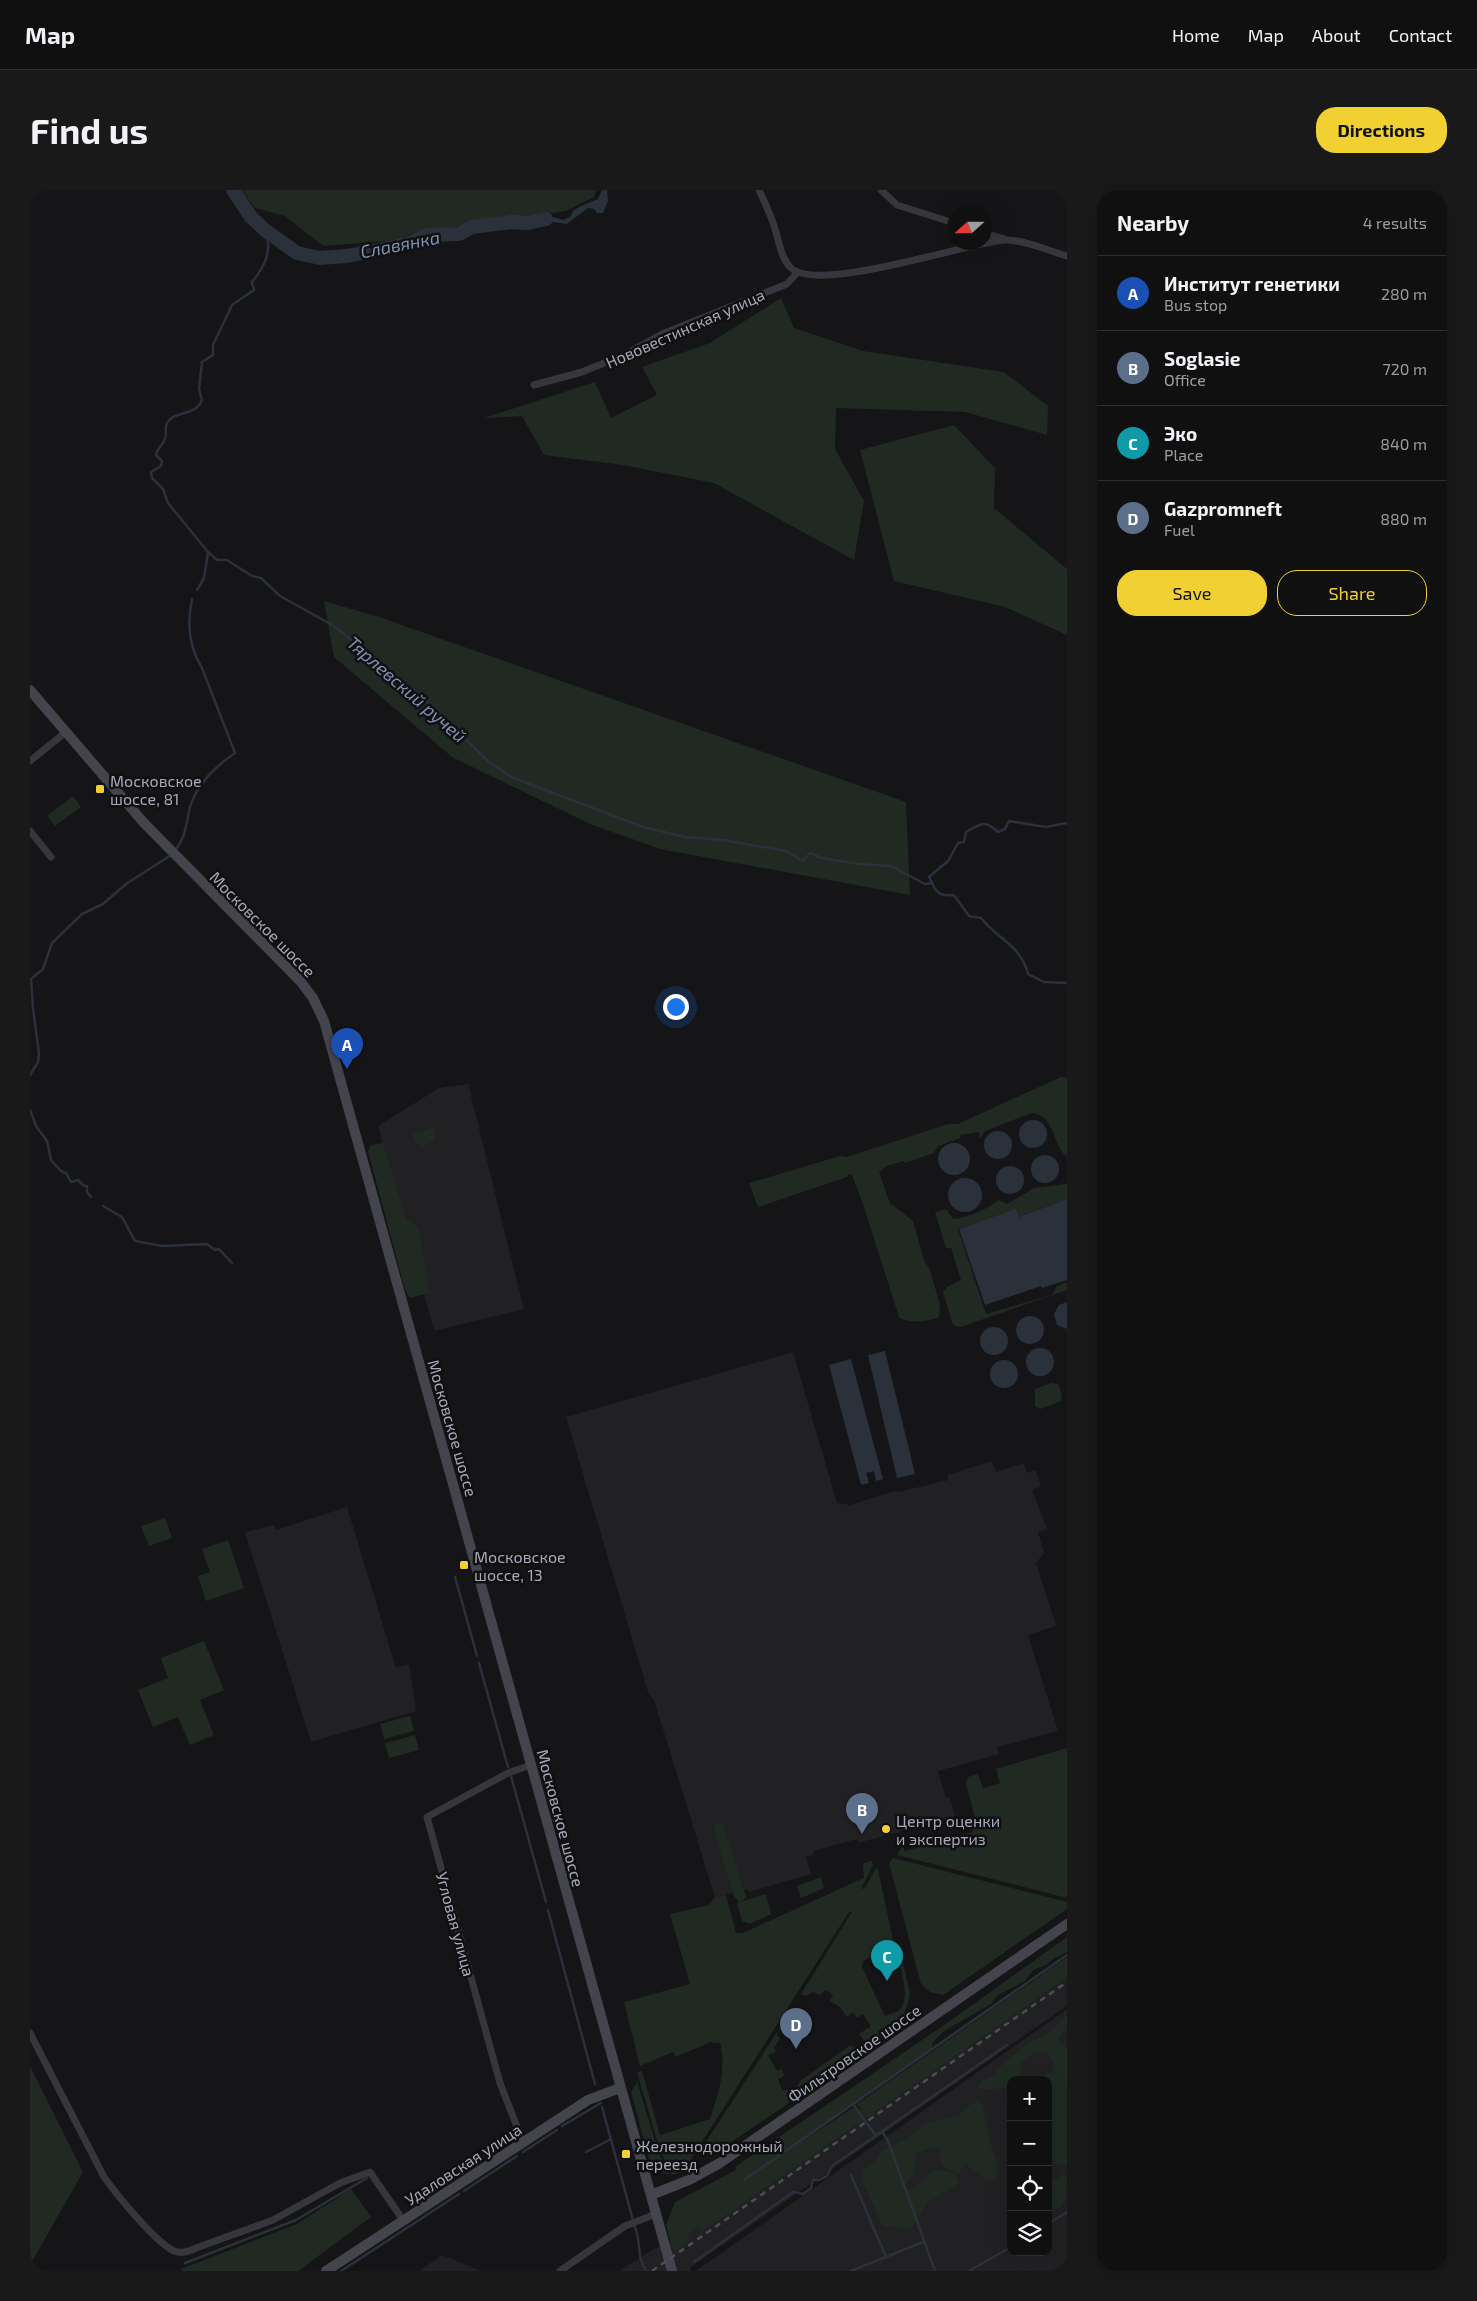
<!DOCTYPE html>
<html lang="en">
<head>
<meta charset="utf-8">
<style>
	:root { --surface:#101011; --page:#19191a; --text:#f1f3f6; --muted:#9c9d9f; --line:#303031; --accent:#f1d032 }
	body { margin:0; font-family:"Exo 2",sans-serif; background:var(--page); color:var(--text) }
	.controls { position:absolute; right:15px; bottom:15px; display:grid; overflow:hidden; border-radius:10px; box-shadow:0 5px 20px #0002 }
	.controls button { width:45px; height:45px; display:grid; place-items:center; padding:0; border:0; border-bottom:1px solid var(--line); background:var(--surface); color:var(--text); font:25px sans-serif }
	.compass { position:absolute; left:917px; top:15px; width:45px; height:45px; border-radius:50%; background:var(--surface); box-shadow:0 5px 20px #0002; rotate:249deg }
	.you { position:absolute; left:645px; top:816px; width:18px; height:18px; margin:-12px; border:4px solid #fff; border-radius:50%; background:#1a73e8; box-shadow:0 0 0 8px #1a73e833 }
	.badge { display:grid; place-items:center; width:32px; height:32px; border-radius:50%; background:var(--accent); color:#fff; font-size:16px; font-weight:700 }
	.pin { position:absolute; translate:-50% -41px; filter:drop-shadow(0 1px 2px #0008) }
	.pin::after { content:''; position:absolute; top:26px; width:18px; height:15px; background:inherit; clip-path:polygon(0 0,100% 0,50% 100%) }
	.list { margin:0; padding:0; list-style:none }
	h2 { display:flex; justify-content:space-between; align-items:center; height:65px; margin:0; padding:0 20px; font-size:21px }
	h2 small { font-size:16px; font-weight:400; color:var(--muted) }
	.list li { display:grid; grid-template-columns:32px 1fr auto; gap:15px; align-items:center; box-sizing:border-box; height:75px; padding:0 20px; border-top:1px solid var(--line) }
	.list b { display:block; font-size:19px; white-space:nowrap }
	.list p { margin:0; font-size:16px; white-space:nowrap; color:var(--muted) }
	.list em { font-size:16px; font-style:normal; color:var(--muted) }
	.actions { display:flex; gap:10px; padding:15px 20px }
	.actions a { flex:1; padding:11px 0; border:1px solid var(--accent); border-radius:20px; text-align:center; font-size:18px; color:var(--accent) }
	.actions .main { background:var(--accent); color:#111 }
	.icon { flex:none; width:28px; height:28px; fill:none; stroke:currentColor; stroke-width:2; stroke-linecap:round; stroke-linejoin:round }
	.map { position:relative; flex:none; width:1037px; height:2081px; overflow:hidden; border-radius:20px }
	header { display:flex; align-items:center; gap:30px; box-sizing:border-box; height:70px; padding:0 25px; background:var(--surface); border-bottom:1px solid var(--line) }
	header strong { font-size:24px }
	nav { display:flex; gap:28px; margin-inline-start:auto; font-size:18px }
	.intro { display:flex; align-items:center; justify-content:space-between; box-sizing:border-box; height:120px; padding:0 30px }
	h1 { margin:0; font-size:35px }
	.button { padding:12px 22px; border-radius:20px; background:var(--accent); color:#111; font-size:18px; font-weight:700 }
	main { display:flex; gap:30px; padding:0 30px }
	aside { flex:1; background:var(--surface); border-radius:20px; box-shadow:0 5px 20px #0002 }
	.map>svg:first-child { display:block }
</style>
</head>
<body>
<header>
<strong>Map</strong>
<nav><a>Home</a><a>Map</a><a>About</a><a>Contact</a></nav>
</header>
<div class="intro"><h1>Find us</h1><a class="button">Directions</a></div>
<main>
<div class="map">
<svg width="1037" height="2081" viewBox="0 0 1037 2081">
	<rect width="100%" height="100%" fill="#151517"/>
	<!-- built -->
	<path fill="#212124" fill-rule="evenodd" d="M 438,894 L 494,1119 L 404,1141 L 348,936 L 409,898 Z
		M 763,1162 L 807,1313 L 820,1315 L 864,1301 L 869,1302 L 918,1290 L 917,1285 L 962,1271 L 966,1282 L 994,1273 L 997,1283 L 1006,1280 L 1011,1296 L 1002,1300 L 1017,1339 L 1008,1342 L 1014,1363 L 1006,1373 L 1026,1436 L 998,1445 L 1028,1541 L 967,1557 L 969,1564 L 908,1581 L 916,1608 L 920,1607 L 925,1626 L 828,1653 L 827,1649 L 783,1661 L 784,1665 L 776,1667 L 781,1684 L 719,1702 L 718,1699 L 685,1707 L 624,1510 L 618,1502 L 536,1227 Z
		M 317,1317 L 366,1478 L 379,1474 L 386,1521 L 281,1552 L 215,1342 L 244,1335 L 246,1340 Z
		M 1037,1773 L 1037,1816 L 661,2077 L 661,2081 L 589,2081 L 622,2060 L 649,2048 L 680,2024 Z
		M 1037,1819 L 1037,2081 L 666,2081 ZM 981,1890 L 1018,1890 L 1018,2062 L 981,2062 Z
		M 412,2065 L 451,2081 L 389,2081 Z"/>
	<!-- green -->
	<path fill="#212923" d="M 212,0 L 566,0 L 564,7 L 536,21 L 395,41 L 357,51 L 293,56 L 255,26 L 225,18 Z
		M 751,108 L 764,138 L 833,161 L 974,182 L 1018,216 L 1017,245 L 935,222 L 806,218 L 805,259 L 834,311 L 824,370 L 684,293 L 593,275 L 514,265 L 492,226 L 454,228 L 565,192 L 581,228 L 627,205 L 612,177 L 680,153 Z
		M 924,235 L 965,278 L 964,318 L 1037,379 L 1037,445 L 975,417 L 864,391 L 830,260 Z
		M 294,411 L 349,427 L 876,612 L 880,705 L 630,659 L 560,634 L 422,567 L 304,467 Z
		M 43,606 L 51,617 L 25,636 L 17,626 Z
		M 1031,887 L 1037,888 L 1037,967 C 1022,955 1025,925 1002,923 L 960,939 L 954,942 L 950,949 L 949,942 L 930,945 L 930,948 L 908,956 L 904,963 L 875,973 L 873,971 L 857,976 L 849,982 L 860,1013 L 883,1031 L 894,1070 L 900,1080 L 910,1115 L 909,1127 C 898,1132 879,1134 869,1127 L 832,1011 L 822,985 L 819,984 L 817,987 L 728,1017 L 719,993 L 810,966 L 817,967 L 918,934 L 928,934 Z
		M 404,937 L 405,950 L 392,957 L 386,953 L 383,944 Z
		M 353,953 L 376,1029 L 385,1034 L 389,1040 L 399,1103 L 381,1108 L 378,1106 L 374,1096 L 338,961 L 341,955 Z
		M 1037,994 L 1037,1009 L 989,1027 L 986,1020 L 928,1039 L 956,1124 L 1022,1105 L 1027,1096 L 1037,1092 L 1037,1100 L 931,1137 L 923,1135 L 913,1102 L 917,1097 L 931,1090 L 921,1058 L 916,1058 L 905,1022 L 916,1019 L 923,1029 C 940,1027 955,1020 969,1010 L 977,1014 L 1004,998 Z
		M 1021,1193 L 1028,1194 L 1032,1205 L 1031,1211 L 1010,1219 L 1005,1216 L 1005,1199 Z
		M 135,1328 L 142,1348 L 119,1356 L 111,1336 Z
		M 198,1350 L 214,1398 L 176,1411 L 168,1386 L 180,1382 L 172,1359 Z
		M 174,1451 L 194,1500 L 170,1510 L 184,1545 L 160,1555 L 148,1527 L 123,1537 L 108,1500 L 138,1488 L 131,1468 Z
		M 380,1526 L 384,1541 L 354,1549 L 350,1534 Z
		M 385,1545 L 389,1560 L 359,1568 L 355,1553 Z
		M 1037,1558 L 1037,1708 L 867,1665 L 873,1656 L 875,1661 L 943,1642 L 942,1637 L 946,1632 L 936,1593 L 938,1587 L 948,1584 L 953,1598 L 970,1593 L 966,1579 Z
		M 690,1632 L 693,1634 L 716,1707 L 713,1711 L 736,1704 L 741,1724 L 720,1734 L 712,1731 L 707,1713 L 709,1712 L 704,1706 L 684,1640 L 686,1633 Z
		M 863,1668 L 1037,1712 L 1037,1719 L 913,1805 L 900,1802 L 891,1794 L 859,1673 Z
		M 842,1671 L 843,1675 L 831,1699 L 835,1698 L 846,1678 L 848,1679 L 864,1755 L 833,1771 L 832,1777 L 855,1826 C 859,1824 866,1823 869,1820 C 881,1810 871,1781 869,1769 L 872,1768 L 880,1804 L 877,1816 L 870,1835 L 841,1856 L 837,1854 L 829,1844 L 841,1836 L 833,1824 L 827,1828 L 823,1822 L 817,1827 L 810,1817 L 800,1811 L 803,1805 L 796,1800 L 790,1805 L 783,1802 L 776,1806 L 771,1804 L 822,1722 L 819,1722 L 668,1958 L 628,1954 L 607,1882 L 612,1881 L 630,1945 L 680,1929 C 688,1904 697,1880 690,1853 L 681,1852 L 645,1867 L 643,1862 L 610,1876 L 594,1812 L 660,1794 L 640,1724 L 679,1715 L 685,1707 L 696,1705 L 706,1743 L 713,1743 L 834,1688 L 833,1673 Z
		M 791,1687 L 794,1698 L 771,1708 L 767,1696 Z
		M 1037,1747 L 1037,1762 L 1023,1769 L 1016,1775 L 1003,1780 L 995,1791 L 968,1805 L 961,1814 L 914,1841 L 903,1852 L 902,1858 L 713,1990 L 824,1917 L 833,1930 L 671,2042 L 668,2038 L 657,2045 L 660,2050 L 647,2060 L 642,2059 L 636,2035 L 645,2012 L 706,1980 L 705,1977 L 920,1831 Z
		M 1037,1767 L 1037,1787 L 837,1928 L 827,1914 Z
		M 1037,1825 L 1037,1839 L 1028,1847 L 1030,1854 L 1037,1857 L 1037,1974 L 1018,1975 L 1018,1890 L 1000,1890 L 1002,1887 L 1020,1883 L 1025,1878 L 1019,1864 C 1010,1859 994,1865 991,1876 C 990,1880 991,1886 991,1890 L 981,1890 L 981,1898 C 970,1898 960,1900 950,1899 L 948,1896 L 953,1890 L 963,1886 L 973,1874 L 996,1854 L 1018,1844 Z
		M 751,1836 L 747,1845 L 750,1848 L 744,1857 L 746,1862 L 738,1865 L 747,1881 L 752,1879 L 754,1886 L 748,1889 L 752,1900 L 757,1900 L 759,1913 L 690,1960 L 672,1958 Z
		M 819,1856 L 827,1857 L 832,1862 L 768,1907 L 766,1899 L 770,1891 Z
		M 0,1876 L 53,1982 L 0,2075 Z
		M 607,1892 L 629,1963 L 640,1985 L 626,1980 L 619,1969 L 601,1902 Z
		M 949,1911 L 952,1914 L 963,1962 L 968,1972 L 967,1988 L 960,1991 L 935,1975 L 928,1983 L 915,1978 L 909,1969 L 911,1957 L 897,1959 L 886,1964 L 884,1984 L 872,1998 L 878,2001 C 902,1992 889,1974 924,1983 L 929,1993 L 897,2013 L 881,2039 L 853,2036 L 832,1991 L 833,1980 L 843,1974 L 851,1961 L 878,1948 L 893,1935 L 908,1930 L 927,1927 L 941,1914 Z
		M 628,1957 L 629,1956 L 667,1960 L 653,1982 L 642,1985 Z
		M 1033,1985 L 1037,1985 C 1037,2004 1037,2017 1018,2025 L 1018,1992 Z
		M 321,1999 L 341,2027 L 268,2081 L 153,2081 L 151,2079 L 267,2034 Z"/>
	<!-- water -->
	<path fill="#2b313a" d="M 572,0 L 577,0 L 578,11 L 573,23 L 567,23 L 564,19 L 558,18 L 537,34 L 516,31 L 499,35 L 495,29 L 519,26 L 533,30 L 540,27 L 543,21 L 551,16 L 568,9 Z
		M989 944a14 14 0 1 1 28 0a14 14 0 1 1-28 0Z
		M954 955a14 14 0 1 1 28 0a14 14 0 1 1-28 0Z
		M908 969a16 16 0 1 1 32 0a16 16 0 1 1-32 0Z
		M1001 979a14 14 0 1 1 28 0a14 14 0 1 1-28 0Z
		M966 990a14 14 0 1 1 28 0a14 14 0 1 1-28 0Z
		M918 1005a17 17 0 1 1 34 0a17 17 0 1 1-34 0Z
		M 1037,1009 L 1037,1090 L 1012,1098 L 1011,1096 L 955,1115 L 929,1039 L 986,1019 L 989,1027 Z
		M 1037,1112 L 1037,1139 L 1027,1135 L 1024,1124 L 1029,1115 Z
		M986 1140a14 14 0 1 1 28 0a14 14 0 1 1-28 0Z
		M950 1151a14 14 0 1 1 28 0a14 14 0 1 1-28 0Z
		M996 1172a14 14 0 1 1 28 0a14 14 0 1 1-28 0Z
		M 855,1161 L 885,1284 L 867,1288 L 838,1165 Z
		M 821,1169 L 853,1289 L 846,1291 L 844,1281 L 836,1283 L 839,1293 L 831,1295 L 799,1175 Z
		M960 1184a14 14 0 1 1 28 0a14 14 0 1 1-28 0Z"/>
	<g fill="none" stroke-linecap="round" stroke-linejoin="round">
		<!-- stream -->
		<path stroke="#2b313a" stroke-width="2.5" d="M 236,41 C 242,62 235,76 222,92 L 224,100 L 202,115 L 183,155 L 183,165 L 172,172 L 169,199 L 172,210 C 165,227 144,220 137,233 C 134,238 138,245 134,251 C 132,256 127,259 126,265 L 132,271 L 131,276 L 121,282 L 122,288 L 133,299 L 138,313 L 178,362 L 187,370 L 197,370 L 222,386 L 231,388 L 250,406 L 304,436 L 332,458 L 354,481 L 388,503 L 459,572 L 481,587 L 613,637 L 655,647 L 693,650 L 756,661 L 773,671 L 780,663 L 791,668 L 829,674 L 861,676 L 895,694 L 902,693 C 907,705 912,706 924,705 L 939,726 L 951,728 C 967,749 991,755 998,784 L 1014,792 L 1037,793
			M 167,400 L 174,388 L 178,363
			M 144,661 C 156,649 156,633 160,617 C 167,594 186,576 205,563 L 172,478 C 159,457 157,432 162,409
			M 902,693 L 899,687 L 918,671 L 928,653 L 934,652 L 936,642 C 951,634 954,629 968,642 L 975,639 L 979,631 L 1016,637 L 1037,633
			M 0,885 L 8,872 L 9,863 L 3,819 L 1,789 L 13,779 L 22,753 L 52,724 L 73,714 L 96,694 L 141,665
			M 0,920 L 6,936 L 17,951 L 21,970 L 31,981 L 36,983 L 41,992 L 48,990 L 54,996 L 57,996 L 57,1002 L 61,1007
			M 73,1016 L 92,1027 L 105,1051 L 132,1056 L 177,1054 L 185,1060 L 189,1059 L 202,1073
			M 425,1387 L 447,1466
			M 449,1473 L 478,1577
			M 481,1586 L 516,1712
			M 518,1720 L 565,1894
			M 824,1915 L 846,1946
			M 572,1917 L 603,2030
			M 532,1936 L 571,1913
			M 852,1941 L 858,1951 L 905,2081
			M 493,1962 L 527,1940
			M 556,1962 L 581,1949
			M 821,1985 L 856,2067
			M 714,1990 L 1037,1765
			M 434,2001 L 487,1966
			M 1018,2034 L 1037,2022
			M 604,2035 C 612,2051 606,2067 616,2081
			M 664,2072 L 763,2002 L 773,2004 L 781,1998 L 783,1990 L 789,1990 L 797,1986 L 802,1976 L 977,1855
			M 155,2073 L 266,2030 L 337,1988
			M 311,2081 L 429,2004
			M 821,2081 L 893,2052
			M 939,2081 L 981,2057"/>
		<!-- river -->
		<path stroke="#2b313a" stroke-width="14" d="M 203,0 L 221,27 L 236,41 L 267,63 L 290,68 L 317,66 L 358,58 L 383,52 L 397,45 L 429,44 L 442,37 L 482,32 L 498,33 L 516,29"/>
		<!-- minor -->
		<path stroke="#36363c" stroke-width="7" d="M 729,0 C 735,13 741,25 745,39 C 749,51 751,68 760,77 C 785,105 936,53 974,50 C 992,49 1020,61 1037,66
			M 851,0 L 867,15 L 924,33
			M 954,43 L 975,49
			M 504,195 L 552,182 L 594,165 L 632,144 L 757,94 L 767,83
			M 0,571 L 36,542
			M 0,641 L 21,667
			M 0,1843 L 74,1987 C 87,2005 125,2052 144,2061 C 151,2064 160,2061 166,2058 L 243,2030 L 310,1993 L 340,1982 L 373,2030
			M 493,1952 L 470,1893 L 397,1627 L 478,1583 L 501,1575
			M 530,2081 L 595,2036 L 626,2024"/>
		<!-- secondary -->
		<path stroke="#44444c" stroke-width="10" d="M 0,500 L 114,633 L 271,792 L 283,808 L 294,831 L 642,2081
			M 621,2005 L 659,1990 L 690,1973 L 1037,1734
			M 296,2081 L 558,1910 L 590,1898"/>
		<!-- rail -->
		<path stroke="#4d4d55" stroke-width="2.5" stroke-dasharray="6 5" stroke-linecap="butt" d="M 622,2081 L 1037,1792"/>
	</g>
	<!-- markers -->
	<g fill="#f1d032" stroke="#101012" stroke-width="2">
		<rect x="65" y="594" width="10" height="10" rx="2.5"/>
		<rect x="429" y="1370" width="10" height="10" rx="2.5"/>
		<circle cx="856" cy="1639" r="5"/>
		<rect x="591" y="1959" width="10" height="10" rx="2.5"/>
	</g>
	<g text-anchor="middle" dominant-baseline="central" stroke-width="5" stroke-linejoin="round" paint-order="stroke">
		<!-- street labels -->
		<g font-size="16" fill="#a7a9b7" stroke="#101012">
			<text transform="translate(655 138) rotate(-24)">Нововестинская улица</text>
			<text transform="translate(233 734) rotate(45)">Московское шоссе</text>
			<text transform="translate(423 1238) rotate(74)">Московское шоссе</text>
			<text transform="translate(531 1628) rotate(75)">Московское шоссе</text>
			<text transform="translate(426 1734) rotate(75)">Угловая улица</text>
			<text transform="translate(824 1863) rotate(-35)">Фильтровское шоссе</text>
			<text transform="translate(433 1974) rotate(-33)">Удаловская улица</text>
		</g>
		<!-- poi labels -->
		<g font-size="16" fill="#a7a9b7" stroke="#101012" text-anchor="start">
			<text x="80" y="590">Московское<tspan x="80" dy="18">шоссе, 81</tspan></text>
			<text x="444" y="1366">Московское<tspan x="444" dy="18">шоссе, 13</tspan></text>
			<text x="866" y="1630">Центр оценки<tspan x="866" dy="18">и экспертиз</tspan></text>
			<text x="606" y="1955">Железнодорожный<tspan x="606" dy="18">переезд</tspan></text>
		</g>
		<!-- water labels -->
		<g font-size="18" font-style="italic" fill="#7d91b2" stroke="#101012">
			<text transform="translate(370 54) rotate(-11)">Славянка</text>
			<text transform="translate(377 499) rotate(41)">Тярлевский ручей</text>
		</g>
	</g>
</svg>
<div class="controls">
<button>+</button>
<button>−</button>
<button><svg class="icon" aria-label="locate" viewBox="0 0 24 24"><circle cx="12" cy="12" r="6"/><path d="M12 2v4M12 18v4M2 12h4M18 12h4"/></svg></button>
<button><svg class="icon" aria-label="layers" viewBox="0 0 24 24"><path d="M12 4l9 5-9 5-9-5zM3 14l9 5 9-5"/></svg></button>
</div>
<svg class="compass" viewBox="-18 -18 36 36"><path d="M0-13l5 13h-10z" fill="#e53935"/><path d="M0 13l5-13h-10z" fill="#9c9d9f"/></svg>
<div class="you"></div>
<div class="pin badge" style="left:317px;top:879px;background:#1a4fb4">A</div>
<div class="pin badge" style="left:832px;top:1644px;background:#5c6f8a">B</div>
<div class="pin badge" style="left:857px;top:1791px;background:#0f9aa8">C</div>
<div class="pin badge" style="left:766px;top:1859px;background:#5c6f8a">D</div>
</div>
<aside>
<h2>Nearby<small>4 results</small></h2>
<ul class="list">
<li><span class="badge" style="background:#1a4fb4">A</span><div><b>Институт генетики</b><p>Bus stop</p></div><em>280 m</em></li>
<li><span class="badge" style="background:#5c6f8a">B</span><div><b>Soglasie</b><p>Office</p></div><em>720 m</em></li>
<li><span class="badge" style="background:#0f9aa8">C</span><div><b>Эко</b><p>Place</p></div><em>840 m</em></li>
<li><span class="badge" style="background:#5c6f8a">D</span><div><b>Gazpromneft</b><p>Fuel</p></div><em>880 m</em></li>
</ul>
<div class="actions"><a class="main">Save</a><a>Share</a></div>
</aside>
</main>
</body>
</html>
